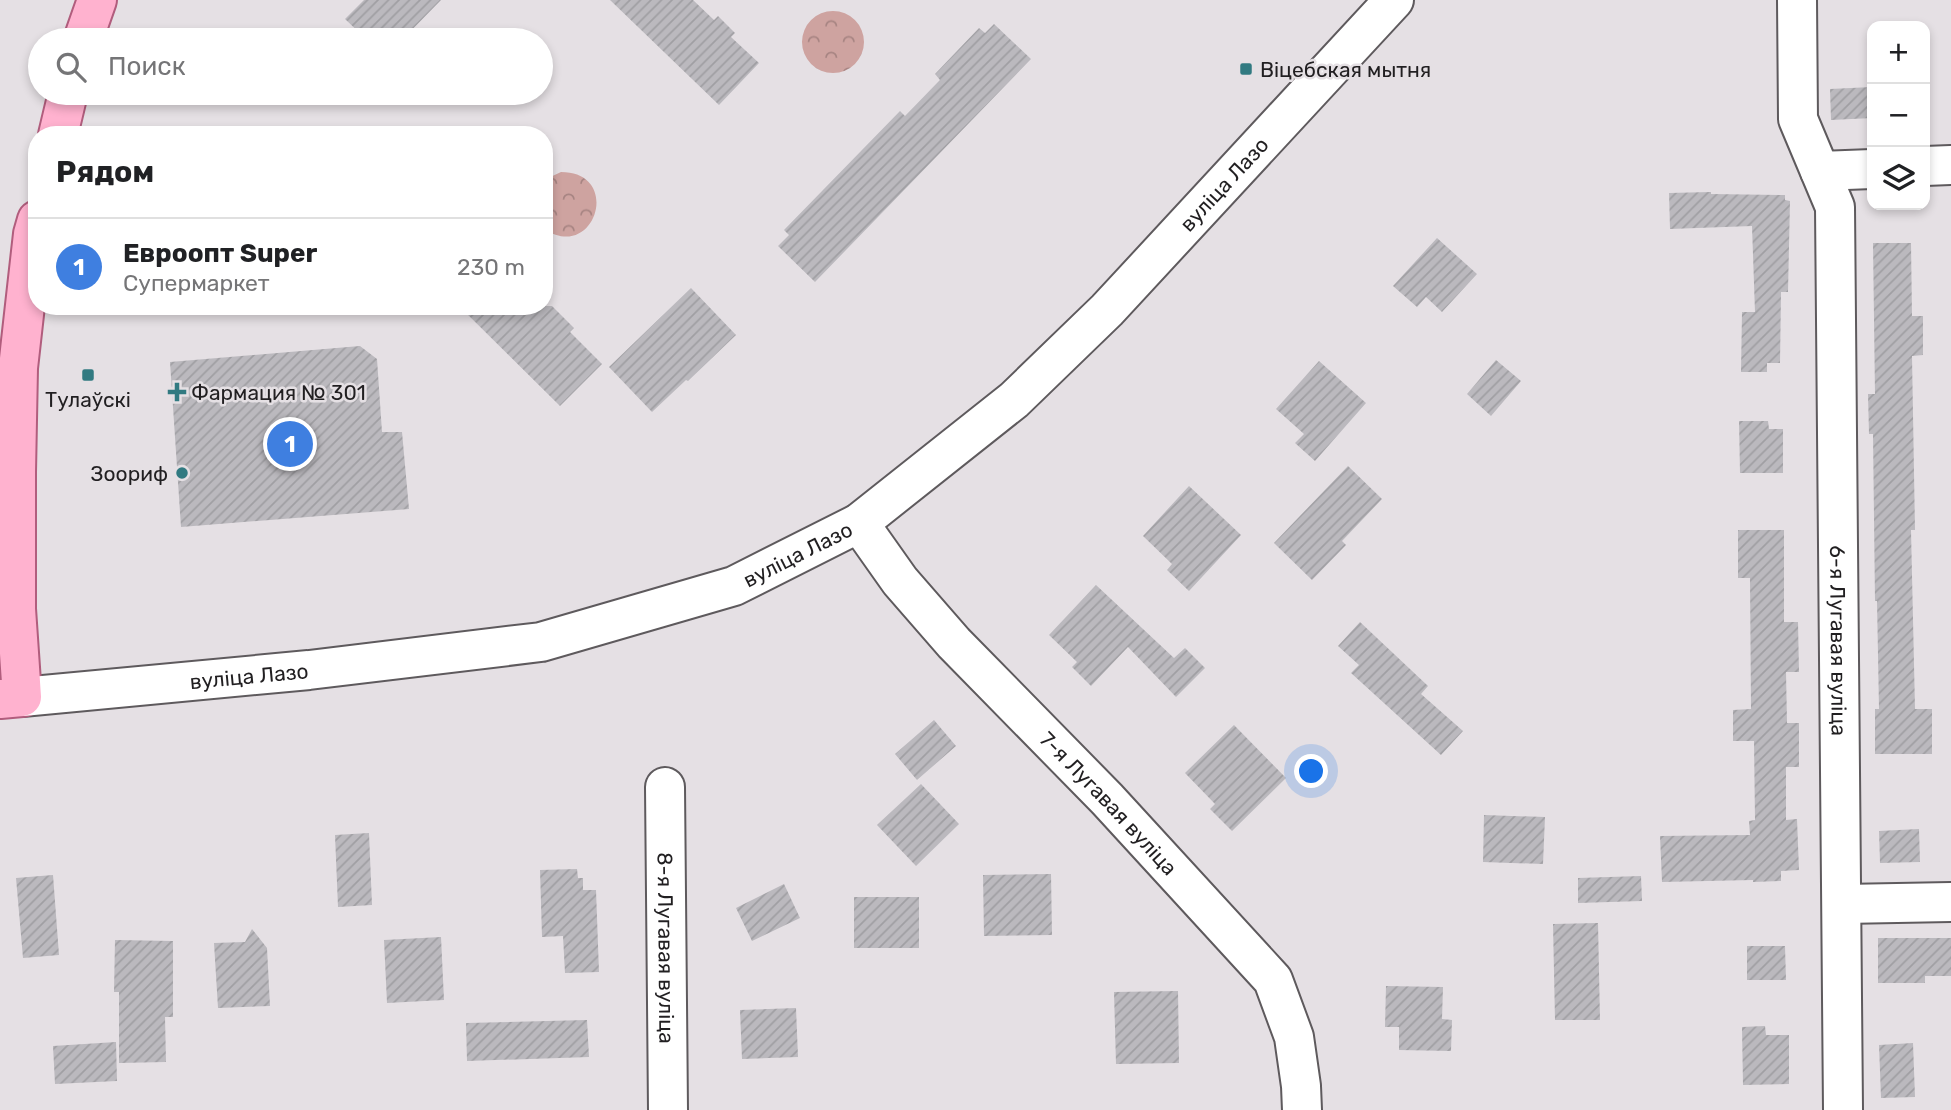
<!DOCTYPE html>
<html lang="ru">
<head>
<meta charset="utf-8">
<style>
	:root { --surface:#fff; --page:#f6f6f6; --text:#202124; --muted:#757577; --line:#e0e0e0; --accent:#0f766e }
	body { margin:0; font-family:Rubik,sans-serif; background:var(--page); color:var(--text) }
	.controls { position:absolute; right:21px; top:21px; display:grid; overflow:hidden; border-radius:14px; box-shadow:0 4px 10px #0003 }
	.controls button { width:63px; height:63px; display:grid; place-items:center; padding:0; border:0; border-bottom:2px solid var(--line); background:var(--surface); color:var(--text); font:35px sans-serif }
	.you { position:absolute; left:1312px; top:772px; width:24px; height:24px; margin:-18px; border:5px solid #fff; border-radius:50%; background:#1a73e8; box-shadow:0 0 0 10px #1a73e833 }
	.badge { display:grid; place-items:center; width:46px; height:46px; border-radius:50%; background:var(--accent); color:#fff; font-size:23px; font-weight:700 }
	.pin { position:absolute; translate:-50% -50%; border:4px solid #fff; box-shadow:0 2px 7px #0006 }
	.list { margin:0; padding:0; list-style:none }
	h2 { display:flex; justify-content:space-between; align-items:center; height:91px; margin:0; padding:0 28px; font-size:30px }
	h2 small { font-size:23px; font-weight:400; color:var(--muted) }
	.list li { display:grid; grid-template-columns:46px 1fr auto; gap:21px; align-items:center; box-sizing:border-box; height:98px; padding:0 28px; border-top:2px solid var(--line) }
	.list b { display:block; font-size:26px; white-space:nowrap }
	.list p { margin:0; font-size:23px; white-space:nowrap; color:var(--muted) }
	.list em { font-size:23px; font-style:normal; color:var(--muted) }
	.icon { flex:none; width:38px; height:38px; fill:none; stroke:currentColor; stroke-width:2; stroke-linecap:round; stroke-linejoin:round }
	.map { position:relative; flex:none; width:1951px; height:1110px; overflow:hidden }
	.search { position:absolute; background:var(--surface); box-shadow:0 4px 10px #0003; left:28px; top:28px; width:525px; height:77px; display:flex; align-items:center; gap:18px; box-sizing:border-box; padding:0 24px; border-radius:38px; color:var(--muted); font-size:26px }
	.panel { position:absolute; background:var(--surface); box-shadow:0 4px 10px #0003; left:28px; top:126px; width:525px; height:189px; border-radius:28px }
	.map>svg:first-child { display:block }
</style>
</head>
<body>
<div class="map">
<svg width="1951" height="1110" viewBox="0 0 1951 1110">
	<defs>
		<pattern id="forest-crowns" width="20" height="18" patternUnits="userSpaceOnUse" patternTransform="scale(1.75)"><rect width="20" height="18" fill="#cea3a0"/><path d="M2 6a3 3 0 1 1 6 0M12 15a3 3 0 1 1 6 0" fill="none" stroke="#a78482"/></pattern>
		<pattern id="building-hatch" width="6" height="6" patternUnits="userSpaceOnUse" patternTransform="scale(1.75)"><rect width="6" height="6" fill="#bbb9be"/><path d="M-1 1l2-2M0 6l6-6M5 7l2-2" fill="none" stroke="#a09fa3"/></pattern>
	</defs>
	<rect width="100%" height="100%" fill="#e5e0e4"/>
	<!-- forest -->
	<path fill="url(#forest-crowns)" d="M802 42a31 31 0 1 1 62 0a31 31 0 1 1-62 0Z
		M 561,172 C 623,172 595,263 544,229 L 544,180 Z"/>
	<!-- building -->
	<path fill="url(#building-hatch)" d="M 364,0 L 441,0 L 402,40 L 367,40 L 345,19 Z
		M 610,0 L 693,0 L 714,20 L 718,16 L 735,33 L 731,37 L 759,63 L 719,105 Z
		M 994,24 L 1031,59 L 815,282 L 778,246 L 789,235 L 784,230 L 900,111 L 905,116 L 940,80 L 935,74 L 979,28 L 985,33 Z
		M 1872,87 L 1872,118 L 1831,120 L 1830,89 Z
		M 1711,192 L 1711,194 L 1785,195 L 1785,200 L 1790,201 L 1788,292 L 1781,292 L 1780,363 L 1767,363 L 1767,372 L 1741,372 L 1742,312 L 1755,312 L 1752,226 L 1670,229 L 1669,193 Z
		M 1437,238 L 1477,274 L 1442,312 L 1426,297 L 1417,307 L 1393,286 Z
		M 1873,243 L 1911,243 L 1912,316 L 1923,316 L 1923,355 L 1912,356 L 1915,530 L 1911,530 L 1915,709 L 1932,709 L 1932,754 L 1875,754 L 1875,709 L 1879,709 L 1877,601 L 1875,601 L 1873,434 L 1869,434 L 1868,394 L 1875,394 Z
		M 691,288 L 736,335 L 688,381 L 686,380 L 652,412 L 609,367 Z
		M 459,306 L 552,306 L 574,328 L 570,332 L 602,364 L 560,406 Z
		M 360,346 L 377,359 L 382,432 L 402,432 L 409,509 L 181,527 L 170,362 Z
		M 1496,360 L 1521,381 L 1491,416 L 1467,394 Z
		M 1319,361 L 1366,403 L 1315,461 L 1295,443 L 1304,434 L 1276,409 Z
		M 1739,421 L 1768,421 L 1769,429 L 1783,429 L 1783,473 L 1740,473 Z
		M 1348,466 L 1382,499 L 1342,541 L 1346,545 L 1312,580 L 1274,543 Z
		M 1189,486 L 1241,535 L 1189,591 L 1167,570 L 1172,564 L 1143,536 Z
		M 1738,530 L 1784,530 L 1784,622 L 1798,622 L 1799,672 L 1786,672 L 1787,723 L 1799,723 L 1799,767 L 1786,767 L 1786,820 L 1797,819 L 1799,870 L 1781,871 L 1781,881 L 1753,882 L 1753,880 L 1662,882 L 1660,836 L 1750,835 L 1749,821 L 1755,820 L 1754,741 L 1733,741 L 1733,710 L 1751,709 L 1750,578 L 1738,578 Z
		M 1096,585 L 1174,658 L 1185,648 L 1205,668 L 1176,697 L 1128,647 L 1091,686 L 1072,667 L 1077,662 L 1049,635 Z
		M 1360,622 L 1428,686 L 1421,694 L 1463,731 L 1441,755 L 1351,673 L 1359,665 L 1338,646 Z
		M 934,720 L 956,746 L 917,780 L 895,754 Z
		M 1234,725 L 1286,778 L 1232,831 L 1210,809 L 1215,804 L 1185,773 Z
		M 921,784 L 959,824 L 916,866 L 877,825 Z
		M 1484,815 L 1545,817 L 1543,864 L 1483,862 Z
		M 1919,829 L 1920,862 L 1880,863 L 1879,831 Z
		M 369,833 L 372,905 L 338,907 L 335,835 Z
		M 577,869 L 578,878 L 583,878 L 583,890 L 596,890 L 599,972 L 565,973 L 563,936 L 542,937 L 540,870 Z
		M 1051,874 L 1052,935 L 984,936 L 983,875 Z
		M 53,875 L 59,955 L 23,958 L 16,878 Z
		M 1641,876 L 1642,901 L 1578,903 L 1578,878 Z
		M 784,884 L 800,918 L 752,941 L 736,908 Z
		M 854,897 L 919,897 L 919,948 L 854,948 Z
		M 1598,923 L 1600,1020 L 1555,1020 L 1553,924 Z
		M 252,929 L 267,948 L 270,1006 L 218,1008 L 214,943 L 245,942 Z
		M 441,937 L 444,1000 L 387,1003 L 384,940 Z
		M 1878,938 L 1951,938 L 1951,976 L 1925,976 L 1925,983 L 1878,983 Z
		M 115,940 L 173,941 L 173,1017 L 165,1017 L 166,1062 L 119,1063 L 119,992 L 114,992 Z
		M 1747,946 L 1785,946 L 1786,980 L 1747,980 Z
		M 1386,986 L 1443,987 L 1442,1019 L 1452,1020 L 1451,1051 L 1399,1050 L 1399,1027 L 1385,1027 Z
		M 1178,991 L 1179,1063 L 1116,1064 L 1114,992 Z
		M 796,1008 L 798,1057 L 742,1059 L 740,1010 Z
		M 587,1020 L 589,1057 L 467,1061 L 466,1023 Z
		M 1765,1026 L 1766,1035 L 1789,1035 L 1789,1084 L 1743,1085 L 1742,1027 Z
		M 116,1042 L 117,1081 L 55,1084 L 53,1046 Z
		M 1913,1043 L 1915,1097 L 1881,1098 L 1879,1045 Z"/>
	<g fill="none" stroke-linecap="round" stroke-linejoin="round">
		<!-- minor casing -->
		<g stroke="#5e5a5d" stroke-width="42">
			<g id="minor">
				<path id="s1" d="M 1797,0 L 1798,119 L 1835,207 L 1843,1110"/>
				<path d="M 1925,166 L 1951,165"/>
				<path d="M 1820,171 L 1872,169"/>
				<path id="s2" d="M 859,523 L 900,581 L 954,643 L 1107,799 L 1273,980 L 1294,1037 L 1301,1086 L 1302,1110"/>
				<path id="s3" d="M 22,697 L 309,670 L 541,642 L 734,586 L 859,523 L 1014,400 L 1107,310 L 1394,0"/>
				<path id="s4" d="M 665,787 L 668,1110"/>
				<path d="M 1843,904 L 1951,902"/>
			</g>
		</g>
		<!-- major casing -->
		<g stroke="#b15d7d" stroke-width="42">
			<path id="major" d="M 83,40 L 97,0
				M 58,135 L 68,93
				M 0,699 L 22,697 L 16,609 L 16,472 L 18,368 L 33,234 L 37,220"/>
		</g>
		<!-- minor -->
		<use href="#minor" stroke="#fff" stroke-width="38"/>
		<!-- major -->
		<use href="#major" stroke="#ffb2cf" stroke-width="38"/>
	</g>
	<!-- markers -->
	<g fill="#317a81" stroke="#e5e0e4" stroke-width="2.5">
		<rect x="1239" y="62" width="14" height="14" rx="3.5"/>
		<rect x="81" y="368" width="14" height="14" rx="3.5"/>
		<path d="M173.5 381.5h7v7h7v7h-7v7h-7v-7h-7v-7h7z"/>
		<circle cx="182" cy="473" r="7"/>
	</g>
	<g text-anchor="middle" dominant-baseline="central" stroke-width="5" stroke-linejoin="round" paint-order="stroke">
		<!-- poi labels -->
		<g font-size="21" fill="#211f21" stroke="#e5e0e4" text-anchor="start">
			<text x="1260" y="69">Віцебская мытня</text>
			<text x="191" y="392">Фармация № 301</text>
			<text x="88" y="399" text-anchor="middle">Тулаўскі</text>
			<text x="168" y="473" text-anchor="end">Зоориф</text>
		</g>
		<!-- street labels -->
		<g font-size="21" fill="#211f21" stroke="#e5e0e4">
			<text stroke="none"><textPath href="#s3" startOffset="1362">вуліца Лазо</textPath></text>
			<text stroke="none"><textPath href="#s3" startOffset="794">вуліца Лазо</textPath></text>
			<text stroke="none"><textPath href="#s1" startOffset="648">6-я Лугавая вуліца</textPath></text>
			<text stroke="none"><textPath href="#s3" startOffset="228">вуліца Лазо</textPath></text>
			<text stroke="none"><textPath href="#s2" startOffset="376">7-я Лугавая вуліца</textPath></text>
			<text stroke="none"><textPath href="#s4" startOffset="161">8-я Лугавая вуліца</textPath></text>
		</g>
	</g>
</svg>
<div class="controls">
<button>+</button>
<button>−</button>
<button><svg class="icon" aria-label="layers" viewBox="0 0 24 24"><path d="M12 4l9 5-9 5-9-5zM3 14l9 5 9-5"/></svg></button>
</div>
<div class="you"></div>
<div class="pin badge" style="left:290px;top:444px;background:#3f7fe0">1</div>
<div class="search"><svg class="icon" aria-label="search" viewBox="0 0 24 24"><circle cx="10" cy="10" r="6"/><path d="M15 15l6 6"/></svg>Поиск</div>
<section class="panel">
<h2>Рядом<small></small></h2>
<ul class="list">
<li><span class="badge" style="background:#3f7fe0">1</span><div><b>Евроопт Super</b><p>Супермаркет</p></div><em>230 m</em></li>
</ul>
</section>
</div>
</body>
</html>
